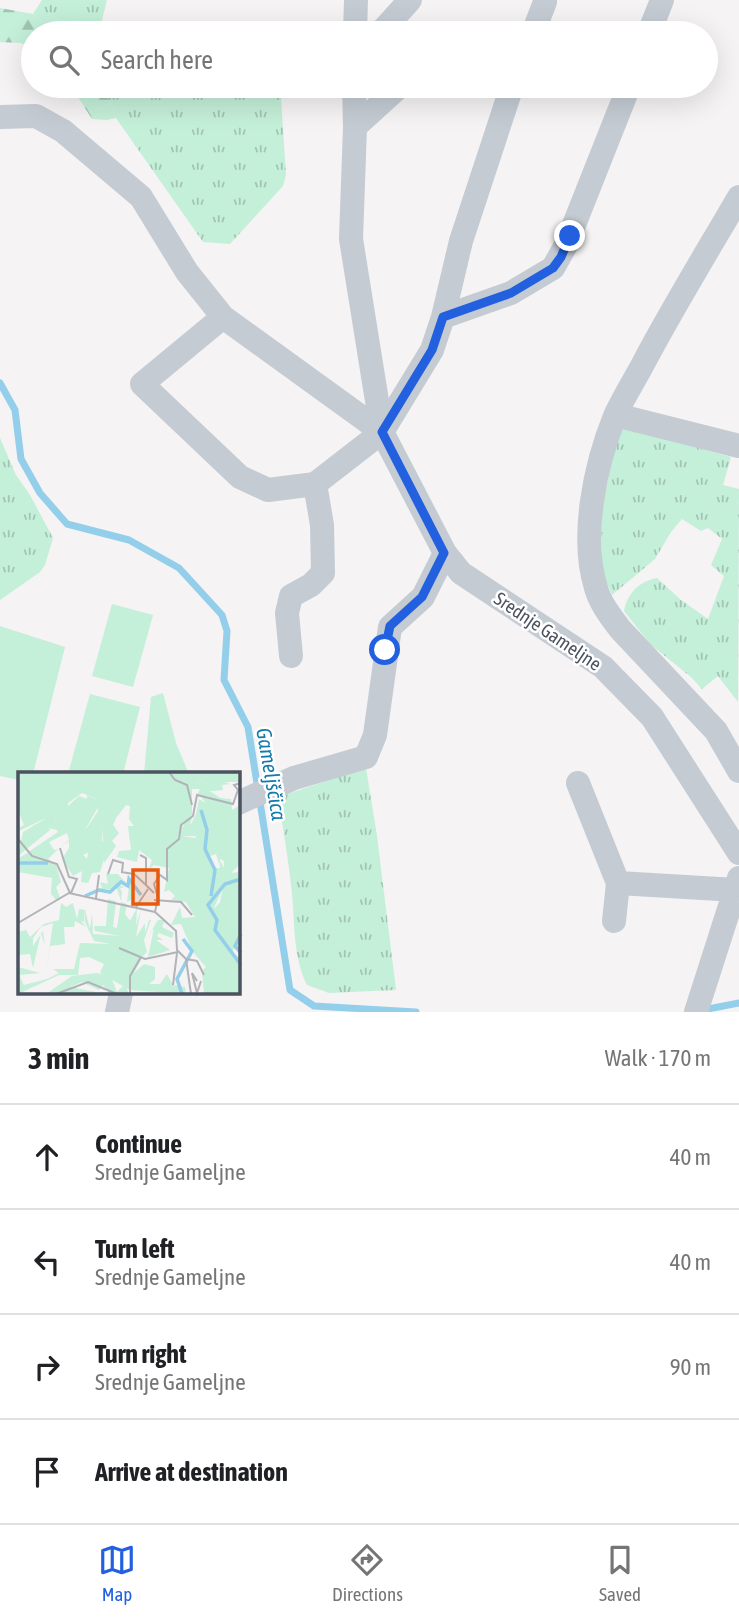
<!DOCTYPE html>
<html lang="en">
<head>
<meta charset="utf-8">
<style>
	:root { --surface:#fff; --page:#f2f2f2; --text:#202124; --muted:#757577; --line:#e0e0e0; --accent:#2260e0 }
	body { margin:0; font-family:"Asap Condensed",sans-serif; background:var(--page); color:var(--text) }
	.stop { position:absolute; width:21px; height:21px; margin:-16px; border:5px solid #2260e0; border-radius:50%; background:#fff }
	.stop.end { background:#2260e0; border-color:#fff; box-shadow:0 2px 7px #0008 }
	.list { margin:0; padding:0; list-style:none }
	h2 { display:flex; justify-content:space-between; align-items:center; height:91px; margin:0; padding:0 28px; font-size:30px }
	h2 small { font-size:23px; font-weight:400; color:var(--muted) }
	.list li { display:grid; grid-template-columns:46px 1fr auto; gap:21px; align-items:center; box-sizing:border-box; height:105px; padding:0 28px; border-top:2px solid var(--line) }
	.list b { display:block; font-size:26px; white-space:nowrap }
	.list p { margin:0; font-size:23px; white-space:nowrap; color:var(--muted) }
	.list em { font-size:23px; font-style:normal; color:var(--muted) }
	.icon { flex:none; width:38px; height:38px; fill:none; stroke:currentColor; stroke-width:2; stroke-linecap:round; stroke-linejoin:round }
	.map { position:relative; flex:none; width:739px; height:1012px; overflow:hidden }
	.search { position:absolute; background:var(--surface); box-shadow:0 7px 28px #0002; left:21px; right:21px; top:21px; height:77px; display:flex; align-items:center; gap:18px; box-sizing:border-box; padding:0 24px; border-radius:38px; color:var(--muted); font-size:26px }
	.sheet { height:511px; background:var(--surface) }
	nav { display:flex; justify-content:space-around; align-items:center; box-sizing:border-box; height:98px; border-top:2px solid var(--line); background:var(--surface); font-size:19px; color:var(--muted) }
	nav a { display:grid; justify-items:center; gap:4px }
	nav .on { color:var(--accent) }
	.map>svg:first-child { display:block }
</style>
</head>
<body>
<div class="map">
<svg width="739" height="1012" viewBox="0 0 739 1012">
	<defs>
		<pattern id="grass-tufts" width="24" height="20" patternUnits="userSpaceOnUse" patternTransform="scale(1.75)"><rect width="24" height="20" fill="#c4efd9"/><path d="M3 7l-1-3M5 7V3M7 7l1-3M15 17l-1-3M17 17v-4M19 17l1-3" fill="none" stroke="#a1c4b3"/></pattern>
		<pattern id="forest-firs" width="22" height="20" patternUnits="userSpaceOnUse" patternTransform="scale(1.75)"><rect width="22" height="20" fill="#c4efd9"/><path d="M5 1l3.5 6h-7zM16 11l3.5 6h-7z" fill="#a1c4b3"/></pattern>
	</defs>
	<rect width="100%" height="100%" fill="#f5f3f3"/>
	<!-- grass -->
	<path fill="url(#grass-tufts)" d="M 42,0 L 107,0 L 101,24 L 107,33 L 57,33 L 33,14 Z
		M 104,86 L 154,86 L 161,94 L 281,98 L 286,175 L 283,186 L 230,244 L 203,242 L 116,118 Z
		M 619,427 L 731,457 L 723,485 L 739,489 L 738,702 L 718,676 L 702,689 L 691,677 L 650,644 L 624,611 C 628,593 638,582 657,578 L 681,600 L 708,619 L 724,576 L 711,565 L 722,539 L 708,528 L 701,531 L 682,519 L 671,532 L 655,559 L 612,595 L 602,572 L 601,513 Z
		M 0,438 L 16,475 L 30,495 L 53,538 L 45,565 L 40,572 L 0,600 Z
		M 366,768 L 377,836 L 396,990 L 329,993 L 307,985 C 293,957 295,925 292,894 C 289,862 283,829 278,797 Z"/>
	<!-- forest -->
	<path fill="url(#forest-firs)" d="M 0,8 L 33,14 L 57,33 L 33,33 L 33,48 L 21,43 L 0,42 Z
		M 71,86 L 104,86 L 116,118 L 107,120 L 92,119 Z"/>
	<!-- park -->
	<path fill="#c4efd9" d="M 112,604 L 153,615 L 133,687 L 92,676 Z
		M 0,626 L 65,647 L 33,774 L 19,774 L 19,780 L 0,776 Z
		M 163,693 L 176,743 L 189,774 L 144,774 L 151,697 Z
		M 90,694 L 140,707 L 123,774 L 68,774 Z"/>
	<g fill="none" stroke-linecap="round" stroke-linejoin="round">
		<!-- stream -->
		<path stroke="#93cfea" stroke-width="7" d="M 0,383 L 15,410 L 21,459 L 40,493 L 67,524 L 129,540 L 179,568 L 222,615 L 227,631 L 224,680 L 248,727 L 290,990 L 314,1006 L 416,1012
			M 703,1010 L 739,1003"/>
		<!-- minor -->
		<path stroke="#c4cbd3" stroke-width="24" d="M 355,33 L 356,0
			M 376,33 L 383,30 L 410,0
			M 533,33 L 545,2
			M 649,33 L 662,0
			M 354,86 L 355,127 L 351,239 L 382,432 L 445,553 L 461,573 L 603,667 L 652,717 L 739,853
			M 0,117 L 36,116 L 63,131 L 141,197 L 187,272 L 223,317 L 382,432
			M 355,127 L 400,86
			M 739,197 C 707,252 673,307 643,364 C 634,381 623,398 615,416 C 595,465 580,537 596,588 C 600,603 611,617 620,629 L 716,731 L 739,771
			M 223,317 L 142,384 L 240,477 L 268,490 L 315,484 L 382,432 L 432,350 L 443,317 L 461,241 L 512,86
			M 443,317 L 511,293 L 553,268 L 566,245 L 629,86
			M 616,415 L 739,446
			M 291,656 L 287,613 L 291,596 L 311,585 L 323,573 L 322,525 L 315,484
			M 578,783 L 618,883 L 614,921
			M 238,803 L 294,778 L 366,757 L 375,735 L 390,627 L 423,597 L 445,553
			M 618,883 L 736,890 L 739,888
			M 117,1012 L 121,993
			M 696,1012 L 739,878"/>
	</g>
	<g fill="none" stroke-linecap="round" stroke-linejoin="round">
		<!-- route -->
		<path stroke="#2260e0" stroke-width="9" d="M 385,650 L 390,626 L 422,597 L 444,553 L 382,432 L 432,350 L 443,317 L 511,293 L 553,268 L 561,257 L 570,236"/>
	</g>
	<g text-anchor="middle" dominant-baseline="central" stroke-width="5" stroke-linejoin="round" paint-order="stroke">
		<!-- street labels -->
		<g font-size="19" fill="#4b5360" stroke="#fff">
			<text transform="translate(548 631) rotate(34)">Srednje Gameljne</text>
		</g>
		<!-- water labels -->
		<g font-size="21" font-style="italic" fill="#127bac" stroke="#fff">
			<text transform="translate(272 774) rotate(80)">Gameljščica</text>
		</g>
	</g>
	<!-- overview -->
	<g transform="translate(18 772)">
		<rect width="222" height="222" fill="#f5f3f3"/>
		<path d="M 197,0 L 219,0 L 222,10 L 207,10 L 212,12 L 204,13 L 205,18 L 195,19 L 190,19 L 187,9 L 178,11 ZM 69,23 L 78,27 L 80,35 L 67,58 L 76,50 L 73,79 L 65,83 L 69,87 L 80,80 L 84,46 L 98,30 L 88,48 L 85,46 L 84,69 L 90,74 L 82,100 L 74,101 L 70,111 L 63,110 L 64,99 L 55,104 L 44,87 L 51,76 L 51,69 L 43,74 L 51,68 L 49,61 L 31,70 L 36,78 L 40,77 L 30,87 L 38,92 L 43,110 L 38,115 L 42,126 L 39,129 L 33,122 L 32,134 L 34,106 L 0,100 L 0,92 L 4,92 L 0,87 L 40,60 L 37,55 L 46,47 L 36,52 L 42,33 L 49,35 L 61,24 L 69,27 ZM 183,24 L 213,27 L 214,38 L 222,33 L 222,92 L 213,101 L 222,100 L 222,107 L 204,118 L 196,136 L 191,133 L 195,100 L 206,99 L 206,89 L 202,87 L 201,92 L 198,82 L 192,84 L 177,64 L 163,64 L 166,52 L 173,52 L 178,42 L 181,27 L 187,31 ZM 27,47 L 32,58 L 0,84 L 5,60 ZM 88,102 L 100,102 L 108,111 L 114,110 L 113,128 L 109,130 L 111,114 L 105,110 L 100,113 L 107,115 L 102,116 L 104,121 L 103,129 L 99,117 L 77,118 L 84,116 L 82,110 L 90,112 ZM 90,127 L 98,129 L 95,155 L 99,156 L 103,130 L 109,132 L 107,142 L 112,149 L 119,136 L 118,154 L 123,137 L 118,165 L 127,151 L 127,161 L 131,148 L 133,148 L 126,168 L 129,180 L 125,184 L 116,201 L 126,192 L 137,195 L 137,207 L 131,212 L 142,212 L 149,202 L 155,213 L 167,215 L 168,222 L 112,218 L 82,201 L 86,192 L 71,185 L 62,186 L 60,203 L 41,203 L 0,222 L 0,195 L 22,201 L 1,203 L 6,213 L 29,207 L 41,201 L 35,197 L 56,197 L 62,171 L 93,172 L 76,169 L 67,150 L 66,138 L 66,150 L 63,149 L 68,155 L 57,149 L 56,155 L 46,155 L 47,172 L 32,174 L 28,200 L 35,151 L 23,155 L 15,166 L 15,174 L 25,159 L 27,174 L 23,161 L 15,196 L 12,182 L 0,183 L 0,160 L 8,158 L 12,165 L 26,152 L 41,148 L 43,131 L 48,135 L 55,131 L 59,147 L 61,137 L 67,138 L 72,157 L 74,141 L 75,162 L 102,164 L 77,159 L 76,154 L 88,154 ZM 140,148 L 147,148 L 144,155 L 156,161 L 154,166 L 141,161 L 139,164 L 145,168 L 138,168 L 152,178 L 130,185 L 136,156 L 131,163 Z" fill="#c4efd9"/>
		<path d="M 0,0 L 197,0 L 178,11 L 187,9 L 190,18 L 204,27 L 179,23 L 182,17 L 174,17 L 174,46 L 172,52 L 165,52 L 164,64 L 184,67 L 196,96 L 202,96 L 201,87 L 209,101 L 217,88 L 212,102 L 196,99 L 191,133 L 197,136 L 202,130 L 206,111 L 222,107 L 222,182 L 217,176 L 214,179 L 222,187 L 222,222 L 186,222 L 184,199 L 188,195 L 175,180 L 163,152 L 153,153 L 162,135 L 164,146 L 177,145 L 168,130 L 153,128 L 157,124 L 151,118 L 146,120 L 151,96 L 136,93 L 131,97 L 134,88 L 121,78 L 119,90 L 99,85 L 101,79 L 113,78 L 110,54 L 116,54 L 111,47 L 112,34 L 108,33 L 98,46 L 95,53 L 101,61 L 94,69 L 98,74 L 86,91 L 84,46 L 81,80 L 69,87 L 76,50 L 66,71 L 67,59 L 80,39 L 77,26 L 64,21 L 50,31 L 50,37 L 42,34 L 36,52 L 46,46 L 39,58 L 31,56 L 26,47 L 1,59 L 3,70 L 0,56 L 6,53 L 0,38 ZM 79,201 L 93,205 L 99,220 L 107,212 L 111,222 L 92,222 L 85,213 L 81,218 L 64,210 L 52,215 L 88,222 L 28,222 L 54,204 Z" fill="#c4efd9"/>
		<path fill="none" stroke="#93cfea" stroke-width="3.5" d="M 183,38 L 189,58 L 187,77 L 197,98 L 193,124M 0,91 L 30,91M 223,107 L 207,112 L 190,133 L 199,148 L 197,158 L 223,193M 67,124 L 81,118 L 92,120 L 103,110 L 110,114 L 111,107 L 123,123M 223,162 L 217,174 L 223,181M 164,222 L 159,207 L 174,179 L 165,167"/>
		<path fill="none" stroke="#b1b3b8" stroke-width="2" d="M 151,0 L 157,8 L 169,13 L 174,33M 0,67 L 14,84 L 39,92 L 52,121M 42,76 L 51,105 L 59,107 L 53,121M 122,83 L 128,86 L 128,113 L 136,121M 103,100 L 116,102 L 128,113M 90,102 L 95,88 L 105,91 L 104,100M 78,126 L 81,103M 136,128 L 163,130 L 174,143M 118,135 L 130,117M 137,140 L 140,126 L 136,112 L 142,103 L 149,108 L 149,77 L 161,67 L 163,53 L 175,44 L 179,23 L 215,32 L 220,18 L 216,13 L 223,11M 0,151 L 51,121 L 137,140 L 158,159 L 159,178 L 168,187 L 173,222M 101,176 L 127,187 L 160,180M 168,187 L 179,189 L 186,203M 179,209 L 174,201 L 179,221 L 183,209M 155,213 L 159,181M 38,222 L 70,210 L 99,222M 112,222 L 112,204 L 123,185"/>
		<path fill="#e8590c" fill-opacity="0.15" stroke="#e8590c" stroke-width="3.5" d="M 115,98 L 140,98 L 140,132 L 115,132 Z"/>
		<rect width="222" height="222" fill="none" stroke="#4b5360" stroke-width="3.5"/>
	</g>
</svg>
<div class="stop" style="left:385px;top:650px"></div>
<div class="stop end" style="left:570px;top:236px"></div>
<div class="search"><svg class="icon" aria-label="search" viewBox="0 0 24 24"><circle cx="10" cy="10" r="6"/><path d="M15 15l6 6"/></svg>Search here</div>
</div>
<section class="sheet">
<h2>3 min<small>Walk · 170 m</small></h2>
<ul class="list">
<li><svg class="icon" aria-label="ahead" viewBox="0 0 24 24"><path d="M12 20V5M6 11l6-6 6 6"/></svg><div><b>Continue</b><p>Srednje Gameljne</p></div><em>40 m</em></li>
<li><svg class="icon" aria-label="left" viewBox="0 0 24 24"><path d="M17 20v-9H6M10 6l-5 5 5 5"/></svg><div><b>Turn left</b><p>Srednje Gameljne</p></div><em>40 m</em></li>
<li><svg class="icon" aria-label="right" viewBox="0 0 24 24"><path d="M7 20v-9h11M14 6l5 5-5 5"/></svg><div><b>Turn right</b><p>Srednje Gameljne</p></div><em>90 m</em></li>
<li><svg class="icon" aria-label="arrive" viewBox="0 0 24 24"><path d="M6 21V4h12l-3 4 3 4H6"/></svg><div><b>Arrive at destination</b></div></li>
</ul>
</section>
<nav>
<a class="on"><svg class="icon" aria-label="map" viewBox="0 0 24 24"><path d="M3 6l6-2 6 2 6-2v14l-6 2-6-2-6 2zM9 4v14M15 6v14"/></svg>Map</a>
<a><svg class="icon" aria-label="directions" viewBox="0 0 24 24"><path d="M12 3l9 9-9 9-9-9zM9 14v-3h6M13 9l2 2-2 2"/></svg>Directions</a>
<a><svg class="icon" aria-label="saved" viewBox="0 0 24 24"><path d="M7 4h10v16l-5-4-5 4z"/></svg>Saved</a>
</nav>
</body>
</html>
